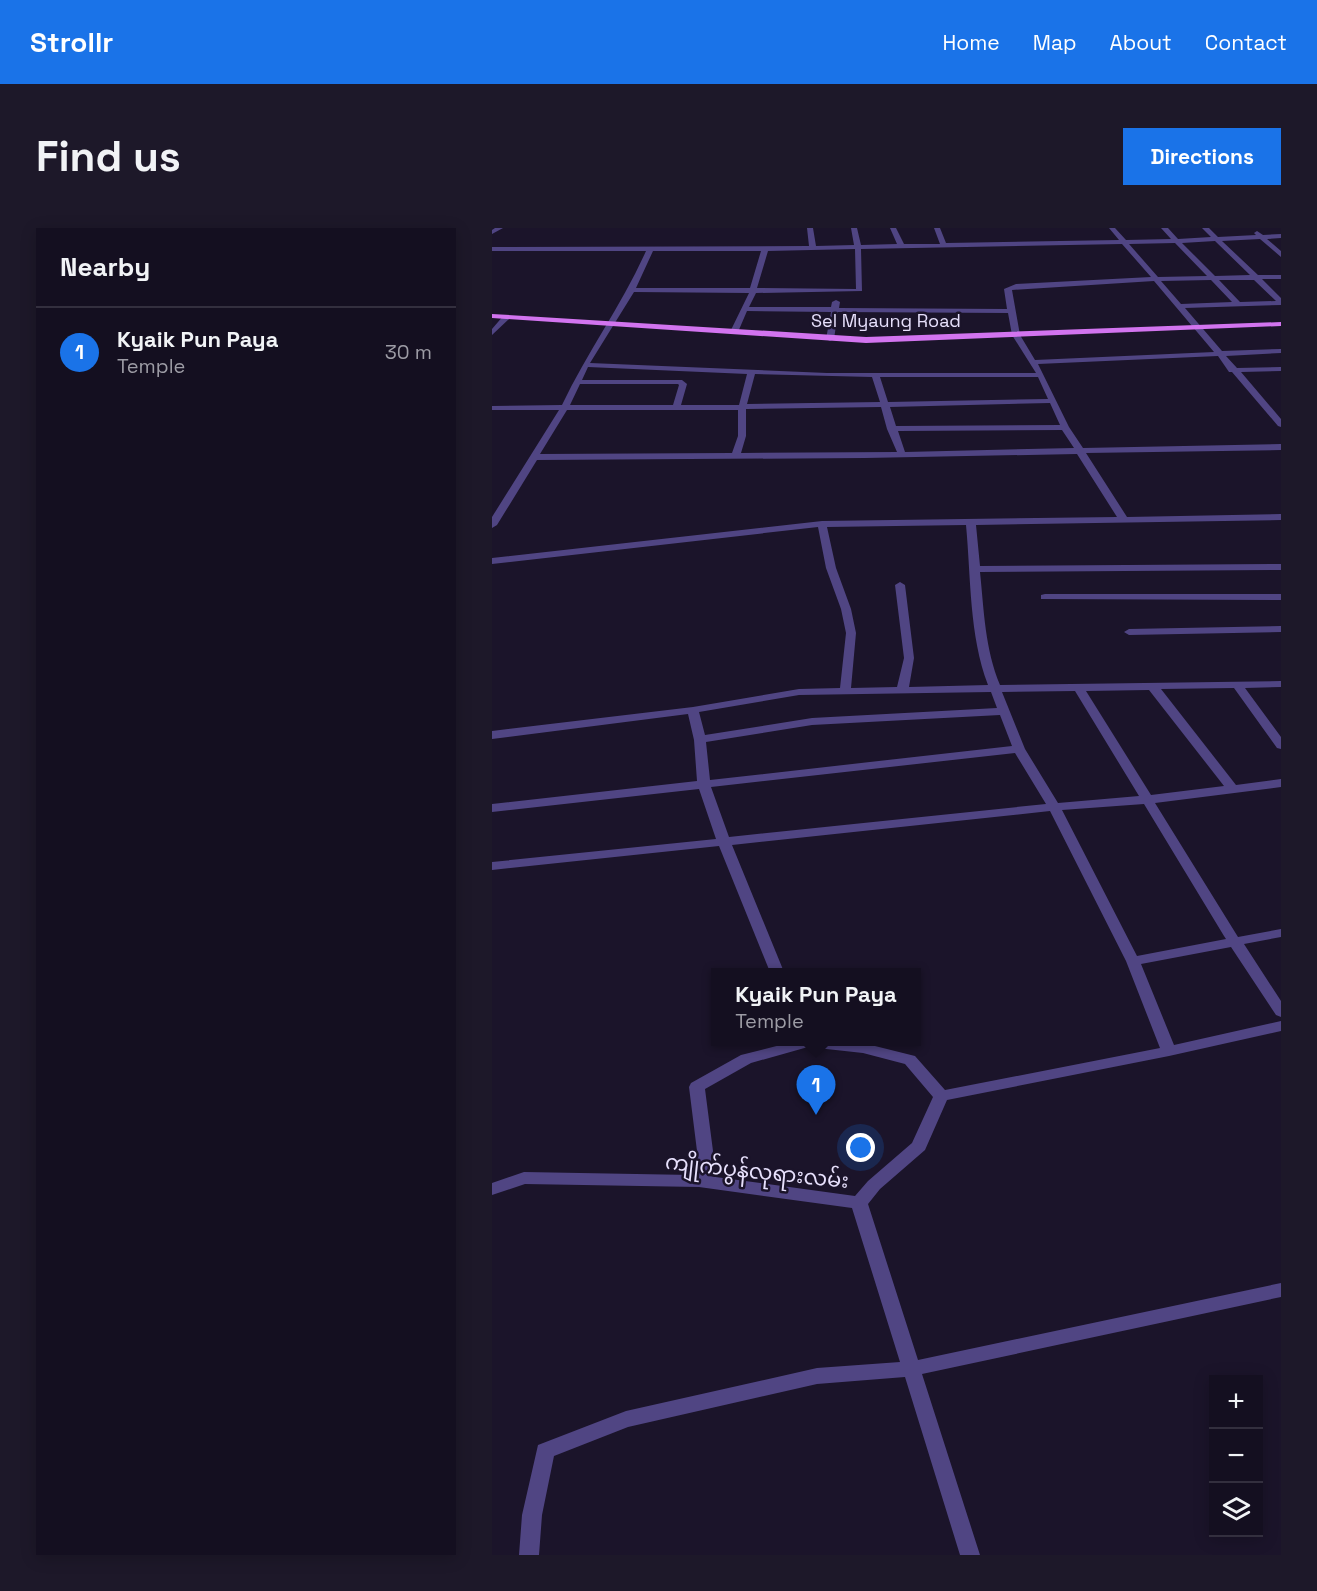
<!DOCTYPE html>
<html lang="en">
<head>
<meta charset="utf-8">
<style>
	:root { --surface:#140f20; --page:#1d1829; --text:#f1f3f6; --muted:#9d9ca5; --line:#332f3e; --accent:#1a73e8 }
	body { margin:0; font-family:"Space Grotesk","Noto Sans Myanmar",sans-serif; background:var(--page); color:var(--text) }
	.controls { position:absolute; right:18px; bottom:18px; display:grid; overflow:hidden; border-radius:0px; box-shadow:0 3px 15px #0003 }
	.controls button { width:54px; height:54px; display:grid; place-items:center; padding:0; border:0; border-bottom:2px solid var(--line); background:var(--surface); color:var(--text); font:30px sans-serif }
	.you { position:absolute; left:369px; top:920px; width:21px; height:21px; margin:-15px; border:4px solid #fff; border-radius:50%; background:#1a73e8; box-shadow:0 0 0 9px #1a73e833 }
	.badge { display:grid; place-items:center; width:39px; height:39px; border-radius:50%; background:var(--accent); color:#fff; font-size:20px; font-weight:700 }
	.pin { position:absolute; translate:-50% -50px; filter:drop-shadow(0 2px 3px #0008) }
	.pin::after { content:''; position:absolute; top:32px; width:21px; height:18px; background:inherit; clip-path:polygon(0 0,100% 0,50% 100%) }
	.popup { position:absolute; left:219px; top:740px; width:210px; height:78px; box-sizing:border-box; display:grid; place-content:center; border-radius:0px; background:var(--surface); filter:drop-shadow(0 2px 4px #0005); font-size:20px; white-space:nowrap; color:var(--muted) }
	.popup b { font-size:22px; color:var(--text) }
	.popup::after { content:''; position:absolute; left:50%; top:100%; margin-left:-12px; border:12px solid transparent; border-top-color:var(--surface) }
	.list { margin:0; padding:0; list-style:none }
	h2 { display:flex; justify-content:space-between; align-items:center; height:78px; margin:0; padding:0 24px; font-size:26px }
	h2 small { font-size:20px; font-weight:400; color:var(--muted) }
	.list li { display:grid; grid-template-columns:39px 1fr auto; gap:18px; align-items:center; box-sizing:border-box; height:90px; padding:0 24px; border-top:2px solid var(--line) }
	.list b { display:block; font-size:22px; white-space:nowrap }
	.list p { margin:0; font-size:20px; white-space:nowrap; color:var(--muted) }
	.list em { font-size:20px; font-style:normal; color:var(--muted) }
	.icon { flex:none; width:33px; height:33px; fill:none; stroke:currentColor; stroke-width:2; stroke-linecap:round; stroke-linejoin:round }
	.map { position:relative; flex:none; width:789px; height:1327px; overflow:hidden; border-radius:0px }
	header { display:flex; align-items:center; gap:36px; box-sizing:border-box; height:84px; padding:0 30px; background:var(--accent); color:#fff }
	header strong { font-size:28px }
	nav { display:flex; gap:33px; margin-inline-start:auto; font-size:21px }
	.intro { display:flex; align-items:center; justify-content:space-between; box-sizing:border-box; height:144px; padding:0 36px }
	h1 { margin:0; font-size:42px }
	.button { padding:15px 27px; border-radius:0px; background:var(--accent); color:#fff; font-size:21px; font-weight:700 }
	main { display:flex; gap:36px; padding:0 36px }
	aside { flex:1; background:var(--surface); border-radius:0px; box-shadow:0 3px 15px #0003 }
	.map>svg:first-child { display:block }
</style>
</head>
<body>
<header>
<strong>Strollr</strong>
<nav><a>Home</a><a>Map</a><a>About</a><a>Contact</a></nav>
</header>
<div class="intro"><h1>Find us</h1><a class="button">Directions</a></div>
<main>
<aside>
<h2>Nearby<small></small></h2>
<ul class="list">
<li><span class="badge">1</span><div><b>Kyaik Pun Paya</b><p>Temple</p></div><em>30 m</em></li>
</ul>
</aside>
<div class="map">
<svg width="789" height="1327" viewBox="0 0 789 1327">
	<rect width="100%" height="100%" fill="#1b142a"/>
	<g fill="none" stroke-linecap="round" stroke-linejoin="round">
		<!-- minor -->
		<path fill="#504583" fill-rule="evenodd" d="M 3,0 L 11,0 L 0,6 L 0,2 Z
			M 315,0 L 321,0 L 324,18 L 362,17 L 359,0 L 365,0 L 369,17 L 405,16 L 398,0 L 404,0 L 412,16 L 448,16 L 442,0 L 448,0 L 454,15 L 627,12 L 617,0 L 623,0 L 634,12 L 679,11 L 669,0 L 676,0 L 686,11 L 719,9 L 710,0 L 717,0 L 726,9 L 764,7 L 762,5 L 765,3 L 771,7 L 789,6 L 789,10 L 775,11 L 789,23 L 789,29 L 768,11 L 730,13 L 766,47 L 789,47 L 789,51 L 770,51 L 789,70 L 789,77 L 693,80 L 730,123 L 789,121 L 789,125 L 734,128 L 745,140 L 789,139 L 789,143 L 749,144 L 789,191 L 789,199 L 786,198 L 740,144 L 737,144 L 726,128 L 546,136 L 577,199 L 591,220 L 789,216 L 789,222 L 594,225 L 635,289 L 789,286 L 789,292 L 484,297 L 488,338 L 789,336 L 789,342 L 488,344 C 492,383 493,421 508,457 L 789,453 L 789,459 L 753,460 L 789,509 L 789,521 L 785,520 L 742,460 L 669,461 L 744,557 L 789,551 L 789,559 L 663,575 L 746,709 L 789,701 L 789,709 L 752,716 L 789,773 L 789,789 L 784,787 L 739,719 L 649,736 L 682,817 L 789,793 L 789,803 L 677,828 L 455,872 L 433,922 L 388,961 L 376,976 L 426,1132 L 789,1055 L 789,1069 L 430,1146 L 488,1327 L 468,1327 L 413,1149 L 325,1156 L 136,1199 L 62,1228 L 50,1287 L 47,1327 L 27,1327 L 30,1287 L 46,1217 L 134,1183 L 325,1140 L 408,1134 L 360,980 L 207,959 L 33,956 L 0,967 L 0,955 L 32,944 L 200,947 L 205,923 L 197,859 L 199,855 L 249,827 L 300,814 L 357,814 L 371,815 L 423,828 L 453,862 L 668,820 L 634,733 L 558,583 L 240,617 L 292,744 L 278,744 L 227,618 L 0,642 L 0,634 L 224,611 L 207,561 L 0,584 L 0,576 L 205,553 L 202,512 L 196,486 L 0,511 L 0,503 L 201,479 L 307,461 L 348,460 L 354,405 L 349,381 L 334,340 L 326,299 L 0,336 L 0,330 L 330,293 L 625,289 L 585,226 L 373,230 L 45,232 L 5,297 L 0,300 L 0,289 L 67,182 L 0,182 L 0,178 L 70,177 C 95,124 130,77 154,23 L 0,23 L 0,19 L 317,18 ZM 723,13 L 758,47 L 723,48 L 690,15 ZM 683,15 L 715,48 L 666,49 L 637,16 ZM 630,16 L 659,49 L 524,56 L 512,61 L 515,81 L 347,80 L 348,74 L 344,72 L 340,74 L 339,79 L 257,79 L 264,65 L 370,63 L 369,21 ZM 363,21 L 364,61 L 265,60 L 276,23 ZM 161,23 L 269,23 L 258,60 L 144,60 ZM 719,52 L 740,74 L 689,76 L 669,53 ZM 727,52 L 762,52 L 784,73 L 748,74 ZM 662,53 L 722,124 L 543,132 L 528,107 L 520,62 ZM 142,64 L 257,65 L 238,104 L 242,106 L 246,104 L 255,83 L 339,84 L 334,111 L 338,113 L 342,111 L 346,84 L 516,85 L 520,107 L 544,145 L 335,145 L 98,135 ZM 96,139 L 255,146 L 247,177 L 189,177 L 195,156 L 190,152 L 90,152 ZM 263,146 L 380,149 L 388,174 L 255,176 ZM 388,149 L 546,149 L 556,171 L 396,174 ZM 88,156 L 186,156 L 187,157 L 181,177 L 78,177 ZM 558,175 L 568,197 L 404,198 L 398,179 ZM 389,179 L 395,201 L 405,224 L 249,225 L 254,208 L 254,181 ZM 75,182 L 246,182 L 246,208 L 240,225 L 48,226 ZM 570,202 L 582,220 L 413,224 L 406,203 ZM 474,297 C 479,350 477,407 496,457 L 417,459 L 422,430 L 413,357 L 408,354 L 403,357 L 412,430 L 405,459 L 359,460 L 364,405 L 359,381 L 344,340 L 335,299 ZM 657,462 L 732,558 L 659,567 L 594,463 ZM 583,463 L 647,568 L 566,575 L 533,521 L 510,464 ZM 499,464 L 505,480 L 320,490 L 213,507 L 207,484 L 307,467 ZM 508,487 L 520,518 L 218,552 L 214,514 L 320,497 ZM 523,525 L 554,576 L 237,609 L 219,559 ZM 652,576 L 732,708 L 734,711 L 645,728 L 570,582 ZM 316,819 L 371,825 L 413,836 L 441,869 L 420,915 L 376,953 L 363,968 L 216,948 L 221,923 L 213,861 L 259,835 Z
			M 12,87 L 19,89 L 0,107 L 0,101 Z
			M 553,366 L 789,366 L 789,372 L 549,371 L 549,367 Z
			M 789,398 L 789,404 L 637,407 L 632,404 L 637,401 Z"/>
		<!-- major -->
		<path fill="#d274ef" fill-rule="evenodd" d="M 0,86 L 374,109 L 789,94 L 789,98 L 374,115 L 0,90 Z"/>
	</g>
	<g text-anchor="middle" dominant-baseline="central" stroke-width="5" stroke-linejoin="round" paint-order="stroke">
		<!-- far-street labels -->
		<g font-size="18" fill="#e7e0fc" stroke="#1b142a">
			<text x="394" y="92">Sel Myaung Road</text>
		</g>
		<!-- street labels -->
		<g font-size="21" fill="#e7e0fc" stroke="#1b142a">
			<text transform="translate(265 943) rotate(6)">ကျိုက်ပွန်လုရားလမ်း</text>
		</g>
	</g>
</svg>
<div class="controls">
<button>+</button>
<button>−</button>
<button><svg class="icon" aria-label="layers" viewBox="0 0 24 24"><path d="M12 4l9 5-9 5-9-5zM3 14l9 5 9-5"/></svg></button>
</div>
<div class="you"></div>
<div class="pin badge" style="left:324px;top:887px">1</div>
<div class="popup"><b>Kyaik Pun Paya</b>Temple</div>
</div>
</main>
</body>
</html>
